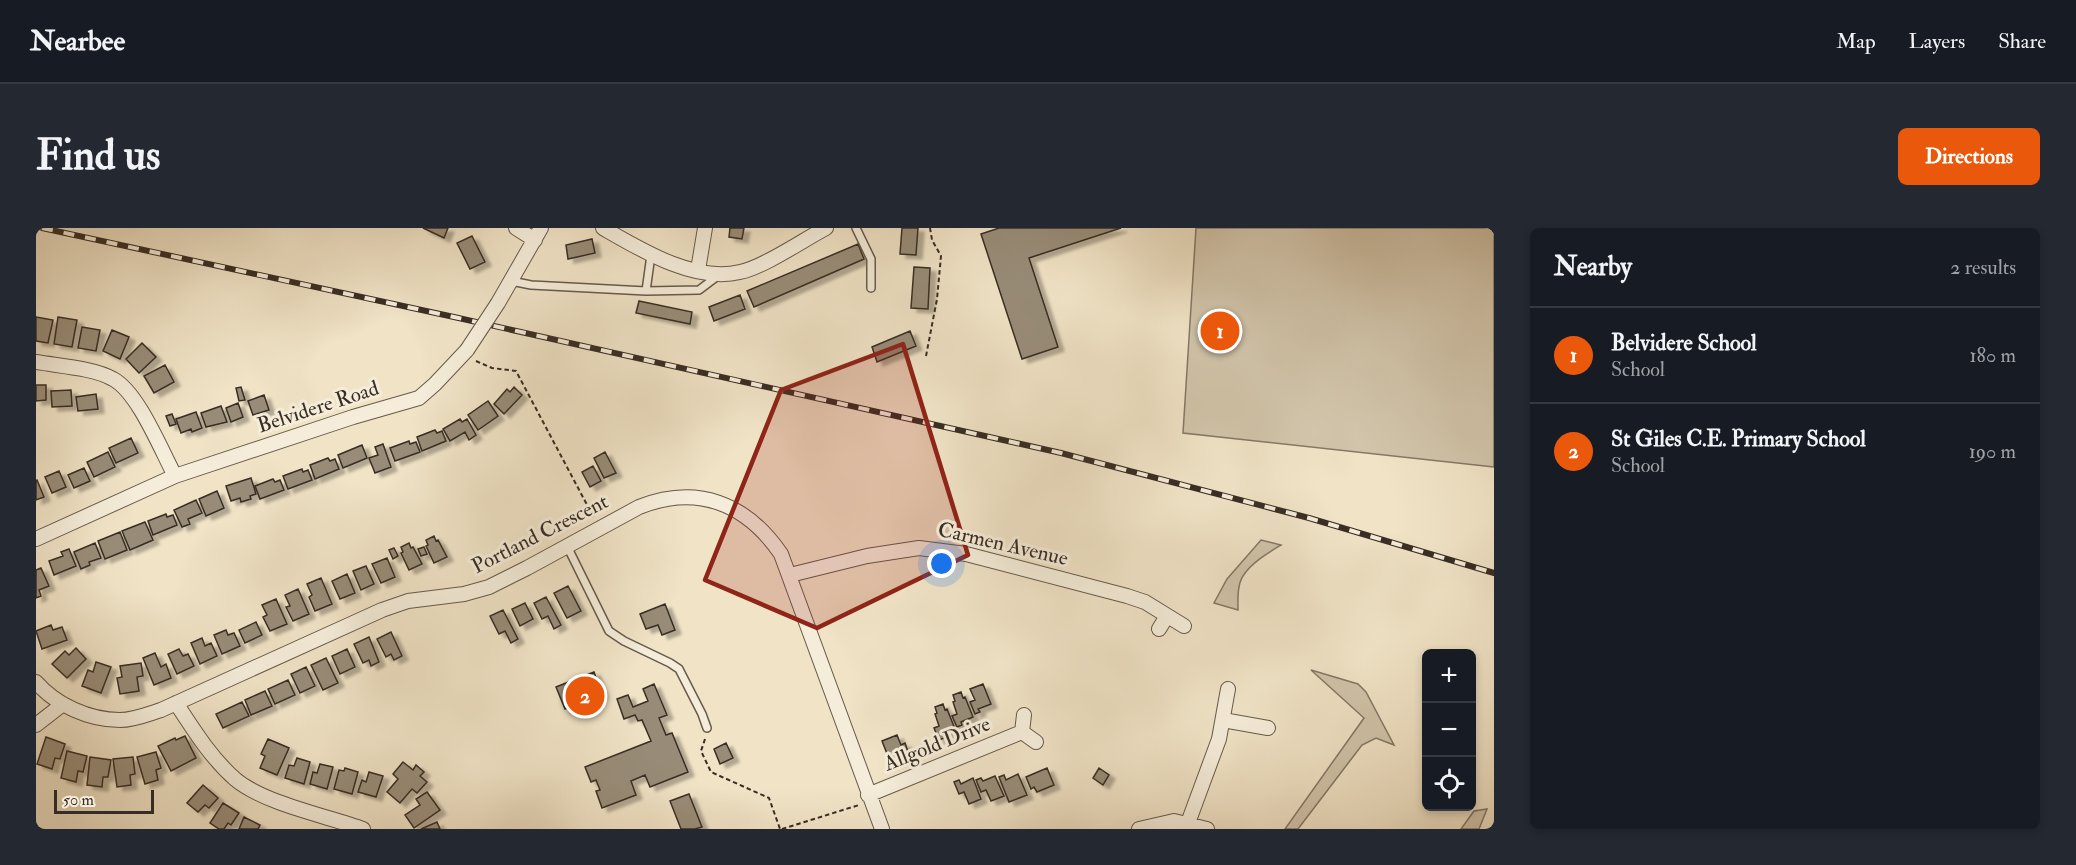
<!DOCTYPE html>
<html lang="en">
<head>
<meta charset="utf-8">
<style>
	:root { --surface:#171b24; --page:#242831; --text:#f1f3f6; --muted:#9ea1a6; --line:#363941; --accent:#ea580c }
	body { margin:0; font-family:"IM FELL Double Pica",serif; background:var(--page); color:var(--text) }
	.controls { position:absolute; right:18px; bottom:18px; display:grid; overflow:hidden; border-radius:9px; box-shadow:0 3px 9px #0003 }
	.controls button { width:54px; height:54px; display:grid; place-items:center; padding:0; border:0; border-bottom:2px solid var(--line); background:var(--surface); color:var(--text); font:30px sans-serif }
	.scale { position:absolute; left:18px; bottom:15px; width:100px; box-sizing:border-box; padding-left:6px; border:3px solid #382d24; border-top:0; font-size:16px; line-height:21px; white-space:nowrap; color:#382d24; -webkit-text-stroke:4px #f5edda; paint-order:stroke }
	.you { position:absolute; left:906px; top:336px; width:21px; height:21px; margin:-15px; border:4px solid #fff; border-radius:50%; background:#1a73e8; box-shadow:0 0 0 9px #1a73e833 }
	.badge { display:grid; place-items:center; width:39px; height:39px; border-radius:50%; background:var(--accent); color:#fff; font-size:20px; font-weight:700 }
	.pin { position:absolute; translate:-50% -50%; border:3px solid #fff; box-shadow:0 2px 6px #0006 }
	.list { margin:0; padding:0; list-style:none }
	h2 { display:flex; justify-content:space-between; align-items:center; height:78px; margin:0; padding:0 24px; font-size:26px }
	h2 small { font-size:20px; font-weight:400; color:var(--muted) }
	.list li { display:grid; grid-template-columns:39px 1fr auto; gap:18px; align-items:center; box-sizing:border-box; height:96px; padding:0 24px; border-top:2px solid var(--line) }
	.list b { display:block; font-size:22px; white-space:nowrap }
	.list p { margin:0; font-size:20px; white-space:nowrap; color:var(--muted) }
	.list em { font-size:20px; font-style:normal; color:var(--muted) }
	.icon { flex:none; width:33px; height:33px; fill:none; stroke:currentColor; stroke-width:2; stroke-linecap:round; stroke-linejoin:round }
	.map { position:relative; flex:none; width:1458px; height:601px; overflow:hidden; border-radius:9px }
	header { display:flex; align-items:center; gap:36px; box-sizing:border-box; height:84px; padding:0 30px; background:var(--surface); border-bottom:2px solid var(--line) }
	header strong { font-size:28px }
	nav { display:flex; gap:33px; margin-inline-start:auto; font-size:21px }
	.intro { display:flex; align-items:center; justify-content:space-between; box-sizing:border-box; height:144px; padding:0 36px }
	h1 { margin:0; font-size:42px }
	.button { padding:15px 27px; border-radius:9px; background:var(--accent); color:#fff; font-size:21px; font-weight:700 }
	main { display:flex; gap:36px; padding:0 36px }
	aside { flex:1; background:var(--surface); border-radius:9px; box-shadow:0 3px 9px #0003 }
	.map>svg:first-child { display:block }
</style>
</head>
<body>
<header>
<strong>Nearbee</strong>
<nav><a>Map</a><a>Layers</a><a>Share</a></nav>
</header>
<div class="intro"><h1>Find us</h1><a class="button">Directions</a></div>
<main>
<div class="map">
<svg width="1458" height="601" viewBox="0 0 1458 601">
	<defs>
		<filter id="shadow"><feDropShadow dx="6" dy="4" stdDeviation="1.5" flood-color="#0004"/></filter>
	</defs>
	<rect width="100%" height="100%" fill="#f0e3c6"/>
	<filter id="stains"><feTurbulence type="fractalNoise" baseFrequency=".00333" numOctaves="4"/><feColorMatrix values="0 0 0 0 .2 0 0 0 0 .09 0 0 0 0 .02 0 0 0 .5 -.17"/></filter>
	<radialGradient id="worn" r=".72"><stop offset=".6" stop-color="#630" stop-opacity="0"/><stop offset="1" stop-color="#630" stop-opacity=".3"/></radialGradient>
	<!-- green -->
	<path fill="#d1c4aa" stroke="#847867" stroke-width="1.5" d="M 1160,0 L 1458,0 L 1458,239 L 1147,205 Z
		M 1225,312 L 1245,317 C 1232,325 1215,335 1207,348 C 1201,357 1202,372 1202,382 L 1178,375 L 1191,351 Z
		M 1275,442 L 1322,456 L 1330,464 L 1358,517 L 1340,510 L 1326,517 L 1262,601 L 1249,601 L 1328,490 Z
		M 1451,581 L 1443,601 L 1425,601 L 1438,583 Z"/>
	<!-- building -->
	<path fill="#988c78" stroke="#382d24" stroke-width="1.5" filter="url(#shadow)" d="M 387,0 L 412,0 L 408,10 Z
		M 694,0 L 708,0 L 706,11 L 693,9 Z
		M 866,0 L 882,0 L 880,27 L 864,26 Z
		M 963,0 L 1085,0 L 993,30 L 1022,119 L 986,131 L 945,6 Z
		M 436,8 L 449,34 L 434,41 L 421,15 Z
		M 556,11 L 559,25 L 532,31 L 530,17 Z
		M 822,16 L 828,31 L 718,79 L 711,63 Z
		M 878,39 L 894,40 L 892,81 L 875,80 Z
		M 704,67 L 709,81 L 678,93 L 673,79 Z
		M 603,73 L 656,84 L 654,96 L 600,85 Z
		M 0,89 L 17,92 L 12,115 L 0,113 Z
		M 22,89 L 41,92 L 36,119 L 18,116 Z
		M 46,99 L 64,102 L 60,123 L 42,120 Z
		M 76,102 L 93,109 L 84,131 L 67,123 Z
		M 874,103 L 880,118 L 841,134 L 836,119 Z
		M 106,115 L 120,129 L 103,145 L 90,131 Z
		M 129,137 L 138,154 L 118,165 L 108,148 Z
		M 0,157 L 10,157 L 10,172 L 0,173 Z
		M 205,159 L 209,172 L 203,173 L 200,160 Z
		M 478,159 L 486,167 L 468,186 L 458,176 L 471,161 L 474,164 Z
		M 35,162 L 36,178 L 16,179 L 15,163 Z
		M 60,166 L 62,181 L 42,183 L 40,169 Z
		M 228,167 L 233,182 L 217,187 L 212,173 Z
		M 452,173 L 462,188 L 442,202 L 432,187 Z
		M 202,175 L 207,189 L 195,194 L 190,180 Z
		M 185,178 L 191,194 L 170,199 L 165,185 Z
		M 160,184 L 166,200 L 156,204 L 155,201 L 145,205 L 140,191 Z
		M 136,186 L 140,196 L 134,198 L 130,188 Z
		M 424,191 L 426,194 L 431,191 L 440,207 L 433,212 L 429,204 L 414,213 L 407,201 Z
		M 399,202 L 401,205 L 406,203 L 410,213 L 386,223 L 381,209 Z
		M 95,210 L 102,225 L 80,235 L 73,220 Z
		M 373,213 L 374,216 L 380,214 L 384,224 L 359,233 L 354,220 Z
		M 347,216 L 355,239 L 339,245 L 333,230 L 342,227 L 339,219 Z
		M 326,217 L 331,230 L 307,240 L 302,227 Z
		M 72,224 L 79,239 L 58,249 L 51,234 Z
		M 569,224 L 580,245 L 568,250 L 558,230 Z
		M 292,230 L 294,233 L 299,231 L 303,241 L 279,251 L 274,237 Z
		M 557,238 L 565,253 L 554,259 L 546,244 Z
		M 48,240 L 54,253 L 38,260 L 32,247 Z
		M 266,241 L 267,244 L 272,242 L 276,252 L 252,261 L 247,248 Z
		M 23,243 L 30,259 L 16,265 L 9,249 Z
		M 215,250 L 220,266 L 214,268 L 215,271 L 205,274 L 204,270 L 195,273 L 190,258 Z
		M 237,251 L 239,254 L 244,252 L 248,262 L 224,271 L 219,258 Z
		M 1,252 L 8,269 L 0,272 L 0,253 Z
		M 181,263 L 188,280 L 170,288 L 163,271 Z
		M 160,272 L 166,285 L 152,291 L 154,296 L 146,299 L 138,282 Z
		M 130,286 L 131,289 L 137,287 L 141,297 L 117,307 L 112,293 Z
		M 109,294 L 117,312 L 94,322 L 86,303 Z
		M 84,304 L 91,322 L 69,331 L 62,313 Z
		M 398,308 L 400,313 L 402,312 L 411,329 L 398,335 L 390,318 L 392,317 L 390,312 Z
		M 59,315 L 65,330 L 53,334 L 54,337 L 45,341 L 38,324 Z
		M 373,315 L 375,320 L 377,319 L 386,336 L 373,342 L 365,325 L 367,324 L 365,319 Z
		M 388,319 L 391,326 L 385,328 L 382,321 Z
		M 358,320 L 362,328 L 357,331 L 353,322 Z
		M 33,321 L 40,338 L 18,347 L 13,333 L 27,328 L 25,324 Z
		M 351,330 L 359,349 L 345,355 L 336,336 Z
		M 330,338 L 338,356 L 325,362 L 317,343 Z
		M 5,340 L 13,358 L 3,362 L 5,368 L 0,370 L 0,342 Z
		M 311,346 L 319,365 L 304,371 L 296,353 Z
		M 285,350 L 296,376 L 279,383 L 273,369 L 276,367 L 271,356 Z
		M 532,358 L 545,383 L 531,390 L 518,365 Z
		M 262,361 L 273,386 L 257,393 L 250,379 L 254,378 L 249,367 Z
		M 510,369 L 525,397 L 518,401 L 512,388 L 506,391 L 498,375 Z
		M 240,371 L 251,396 L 234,403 L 227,389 L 231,387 L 226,377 Z
		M 489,375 L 497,391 L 484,398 L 476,381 Z
		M 629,376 L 639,402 L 626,407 L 622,397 L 610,401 L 604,386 Z
		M 467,382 L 482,411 L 475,415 L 469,403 L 463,406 L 454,388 Z
		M 220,394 L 226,407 L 209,415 L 203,402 Z
		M 15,397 L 17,402 L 26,399 L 31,412 L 6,421 L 0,403 Z
		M 190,402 L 192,407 L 198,405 L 204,418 L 186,426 L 178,407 Z
		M 355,404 L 366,428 L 358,432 L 355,426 L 350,429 L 341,411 Z
		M 333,409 L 343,434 L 335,438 L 333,432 L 327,435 L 318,416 Z
		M 166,410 L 169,418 L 175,415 L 181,428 L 164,436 L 155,415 Z
		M 40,420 L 50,431 L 31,450 L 16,436 L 29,423 L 33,427 Z
		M 143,421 L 147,428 L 152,426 L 158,438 L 141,446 L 132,426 Z
		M 311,421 L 319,439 L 304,446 L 296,428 Z
		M 119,425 L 125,439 L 130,436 L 135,450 L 118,457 L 107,430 Z
		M 290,430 L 302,455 L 287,462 L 275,437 Z
		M 60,434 L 75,439 L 65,465 L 46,458 L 52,442 L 57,444 Z
		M 105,435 L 107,448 L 101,449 L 103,463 L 84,466 L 81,450 L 86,449 L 84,438 Z
		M 270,439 L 279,458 L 264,465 L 255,446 Z
		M 558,444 L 566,466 L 529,481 L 520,459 Z
		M 252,452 L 259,467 L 239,476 L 232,461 Z
		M 618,456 L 631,487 L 623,490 L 630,507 L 636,505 L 652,544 L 614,559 L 609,547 L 595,553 L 600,567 L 566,580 L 560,563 L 564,562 L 560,552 L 555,554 L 549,539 L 615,513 L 606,492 L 602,493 L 599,487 L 588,491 L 581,471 L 592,467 L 597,479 L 612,473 L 607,461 Z
		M 947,456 L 955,476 L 942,481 L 944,484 L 939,486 L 934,474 L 939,472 L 934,461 Z
		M 229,463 L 236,478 L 215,487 L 209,472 Z
		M 925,464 L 927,470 L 929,469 L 937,489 L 925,494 L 926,497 L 921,499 L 916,488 L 921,486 L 917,474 L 919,473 L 917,467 Z
		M 206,474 L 213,488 L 187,500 L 180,486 Z
		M 907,476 L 909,482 L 911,481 L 919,501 L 907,506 L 908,510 L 903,512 L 898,500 L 903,498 L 899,486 L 901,485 L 899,479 Z
		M 861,507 L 865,517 L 869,515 L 874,529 L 855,536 L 846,513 Z
		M 149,508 L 160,530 L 135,543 L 122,518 L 139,510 L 140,512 Z
		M 10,509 L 29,516 L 24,531 L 19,530 L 16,541 L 1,536 Z
		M 232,511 L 253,520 L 241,547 L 224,540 L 229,528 L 225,526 Z
		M 690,515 L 697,530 L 684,536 L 678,521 Z
		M 31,523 L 51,528 L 47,544 L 42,543 L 40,554 L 25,550 Z
		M 120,524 L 125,540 L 120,542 L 122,552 L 109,556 L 101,529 Z
		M 54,529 L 75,532 L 72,549 L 67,549 L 66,559 L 51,557 Z
		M 97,529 L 99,546 L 94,547 L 95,557 L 81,559 L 77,531 Z
		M 261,530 L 274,534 L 268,556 L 249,550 L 253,537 L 258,538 Z
		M 367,534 L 377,542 L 380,537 L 388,544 L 384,548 L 391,554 L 381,565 L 376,561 L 364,575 L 351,564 L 362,551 L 357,546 Z
		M 284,536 L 297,539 L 291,561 L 274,556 L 277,544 L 281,545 Z
		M 309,540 L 322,544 L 316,566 L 298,561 L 303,542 L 308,543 Z
		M 1011,540 L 1018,557 L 1001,564 L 998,559 L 995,561 L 990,549 Z
		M 1063,540 L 1073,547 L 1067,557 L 1057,550 Z
		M 333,544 L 347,548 L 340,569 L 322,564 L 326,552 L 330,554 Z
		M 982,546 L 991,567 L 973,574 L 963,549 L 968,547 L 970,552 Z
		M 959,548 L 968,568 L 955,573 L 950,562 L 945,564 L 940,552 L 945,550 L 947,553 Z
		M 937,550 L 945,571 L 933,576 L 928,564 L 923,566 L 918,554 L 923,552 L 925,556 Z
		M 167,557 L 182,570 L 173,580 L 169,577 L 162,584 L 151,575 Z
		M 391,564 L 404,582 L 378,600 L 369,587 L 384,577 L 380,571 Z
		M 653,566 L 666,599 L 659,601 L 645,601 L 634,573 Z
		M 187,575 L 203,585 L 195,597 L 192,595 L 188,601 L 183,601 L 174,595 Z
		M 208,589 L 224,597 L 222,601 L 203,601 Z
		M 401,594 L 404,601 L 385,601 Z"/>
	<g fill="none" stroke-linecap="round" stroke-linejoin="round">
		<!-- lane casing -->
		<g stroke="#665a4c" stroke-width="10">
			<path id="lane" d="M 820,0 L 835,31 L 835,60
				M 475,53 L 495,57 L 610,63 L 663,62 L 683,47
				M 610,63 L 615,27
				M 531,318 L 573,403 L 588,413 L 634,435 L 643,441 L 666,486 L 671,500"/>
		</g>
		<!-- street casing -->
		<g stroke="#665a4c" stroke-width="16">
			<path id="street" d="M 480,0 L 499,12
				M 567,0 C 605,22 659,55 704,44 C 728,39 767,12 790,0
				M 662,42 L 669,0
				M 462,75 L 505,0
				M 0,134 C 23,138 58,140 77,151 C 102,164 125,222 139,248
				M 0,311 L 139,248 L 317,189 L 383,170 L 399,156 L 431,122
				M 754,347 L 831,328 L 883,320 L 930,326 L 1091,368 L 1109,374 L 1148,398
				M 1123,401 L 1131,388
				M 0,454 C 20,477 53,492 84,492 C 98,492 112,486 125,482 L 346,382 L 372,373 L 428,366 L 453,359 L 491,340 L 603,279 C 661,256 710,275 745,326 L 846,601
				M 140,475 C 157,501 175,530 199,551 C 227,575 291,588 327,601
				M 1187,492 L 1232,500
				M 0,497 L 27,476
				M 986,504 L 1000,514
				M 832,567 L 986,504 L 988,487
				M 1152,595 L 1183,511 L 1192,461
				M 1103,601 L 1138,593 L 1171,601"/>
		</g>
		<!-- path -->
		<path stroke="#382d24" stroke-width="2" stroke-dasharray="4.5 3" stroke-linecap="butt" d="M 890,128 L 901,71 L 905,28 L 896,12 L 894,0
			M 440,133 L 456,140 L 480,143 L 558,290
			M 669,511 L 665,523 L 675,544 L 733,570 L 744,601
			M 746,601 L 823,577"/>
		<!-- lane -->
		<use href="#lane" stroke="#f5edda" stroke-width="7"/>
		<!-- street -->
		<use href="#street" stroke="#f5edda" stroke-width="14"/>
		<!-- rail casing -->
		<g stroke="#382d24" stroke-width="6">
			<path id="rail" d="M 6,0 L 418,89 L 1025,225 L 1273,290 L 1458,345"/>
		</g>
		<!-- rail -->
		<use href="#rail" stroke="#f5edda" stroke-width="4" stroke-dasharray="11" stroke-linecap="butt"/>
		<!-- street-bridge casing -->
		<g stroke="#665a4c" stroke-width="16" stroke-linecap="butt">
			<path id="street-bridge" d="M 431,122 L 462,75"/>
		</g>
		<!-- street-bridge -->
		<use href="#street-bridge" stroke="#f5edda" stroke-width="14"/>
	</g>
	<!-- marked area -->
	<path fill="#8f2418" fill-opacity="0.2" stroke="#8f2418" stroke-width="4.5" stroke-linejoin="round" d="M 867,116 L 932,327 L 781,400 L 669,352 L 745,162 Z"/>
	<g text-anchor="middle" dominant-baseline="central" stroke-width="6" stroke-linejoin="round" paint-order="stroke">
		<!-- street labels -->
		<g font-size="21" fill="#382d24" stroke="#f5edda">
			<text transform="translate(282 179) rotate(-18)">Belvidere Road</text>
			<text transform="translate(504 306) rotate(-27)">Portland Crescent</text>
			<text transform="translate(967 316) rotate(13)">Carmen Avenue</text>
			<text transform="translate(901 516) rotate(-22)">Allgold Drive</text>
		</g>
	</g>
	<rect width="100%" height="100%" filter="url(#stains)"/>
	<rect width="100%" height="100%" fill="url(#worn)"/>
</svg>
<div class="controls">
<button>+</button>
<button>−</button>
<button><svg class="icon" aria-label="locate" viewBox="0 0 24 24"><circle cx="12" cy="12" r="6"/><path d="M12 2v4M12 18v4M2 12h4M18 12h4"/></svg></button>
</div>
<div class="scale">50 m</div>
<div class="you"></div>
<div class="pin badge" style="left:1184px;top:103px">1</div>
<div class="pin badge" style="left:549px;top:468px">2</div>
</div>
<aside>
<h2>Nearby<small>2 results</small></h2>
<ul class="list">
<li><span class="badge">1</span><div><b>Belvidere School</b><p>School</p></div><em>180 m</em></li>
<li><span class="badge">2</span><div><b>St Giles C.E. Primary School</b><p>School</p></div><em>190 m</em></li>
</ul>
</aside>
</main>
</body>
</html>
